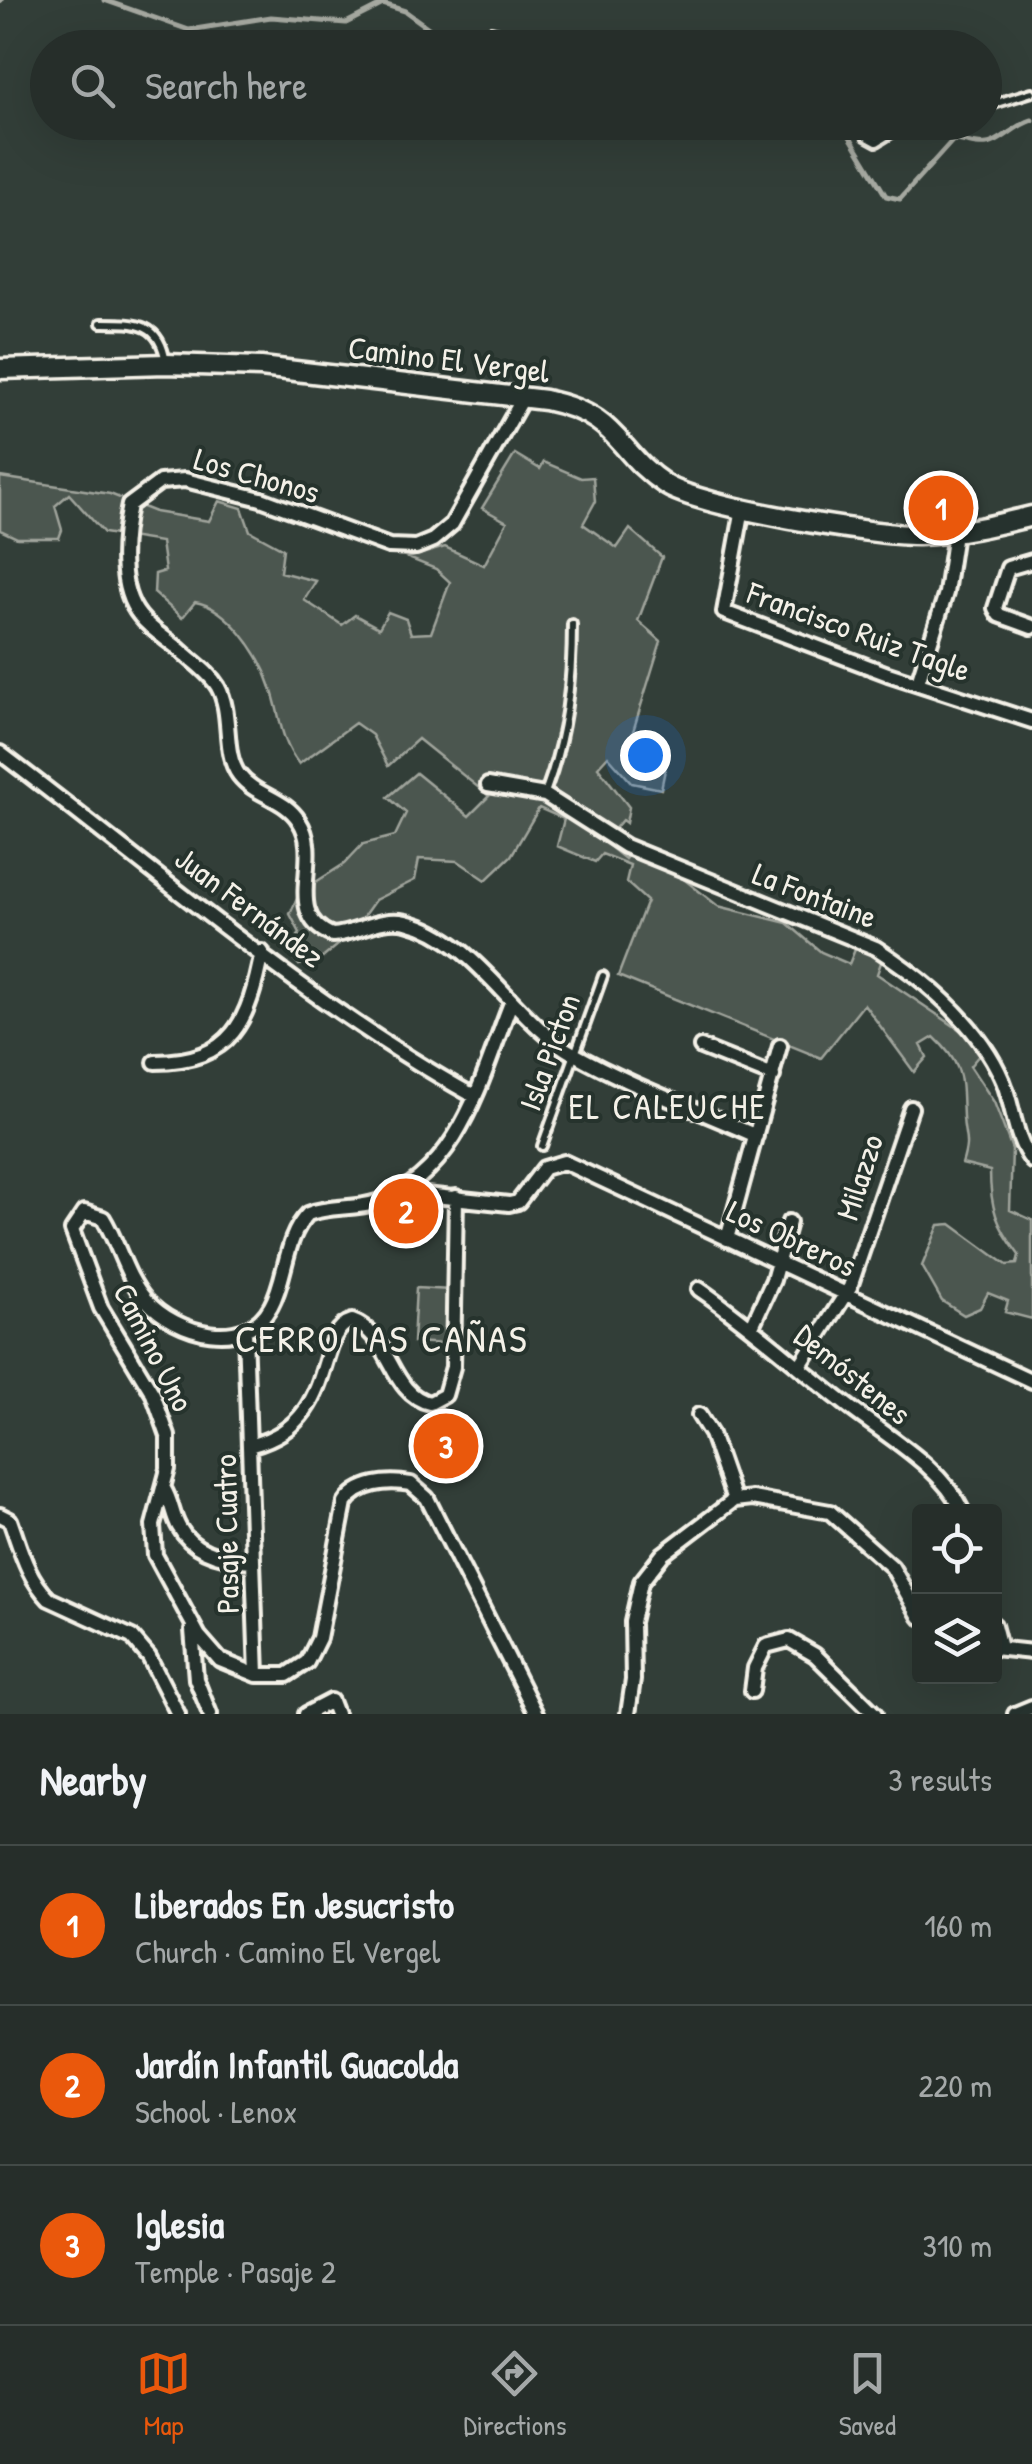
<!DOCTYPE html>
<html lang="en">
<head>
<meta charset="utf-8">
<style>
	:root { --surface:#262e2a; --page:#2e3632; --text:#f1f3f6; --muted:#a4a8a8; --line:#424a47; --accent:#ea580c }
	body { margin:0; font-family:"Patrick Hand",sans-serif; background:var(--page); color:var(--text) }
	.controls { position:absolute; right:30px; bottom:30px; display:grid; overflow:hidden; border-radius:10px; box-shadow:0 10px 40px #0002 }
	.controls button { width:90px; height:90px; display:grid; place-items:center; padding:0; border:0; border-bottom:2px solid var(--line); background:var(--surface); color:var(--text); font:50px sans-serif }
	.you { position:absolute; left:645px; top:755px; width:35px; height:35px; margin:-25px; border:8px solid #fff; border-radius:50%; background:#1a73e8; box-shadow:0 0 0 15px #1a73e833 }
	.badge { display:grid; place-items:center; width:65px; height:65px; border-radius:50%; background:var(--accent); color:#fff; font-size:32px; font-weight:700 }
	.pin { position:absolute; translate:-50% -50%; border:5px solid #fff; box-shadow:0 2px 10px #0006 }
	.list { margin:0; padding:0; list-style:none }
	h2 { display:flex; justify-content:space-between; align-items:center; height:130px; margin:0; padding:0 40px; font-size:42px }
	h2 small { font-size:32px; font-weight:400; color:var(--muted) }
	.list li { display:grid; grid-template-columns:65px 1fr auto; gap:30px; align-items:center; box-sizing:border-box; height:160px; padding:0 40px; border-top:2px solid var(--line) }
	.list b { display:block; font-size:38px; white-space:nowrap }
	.list p { margin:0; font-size:32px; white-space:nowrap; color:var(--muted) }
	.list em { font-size:32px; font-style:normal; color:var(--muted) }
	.icon { flex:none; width:55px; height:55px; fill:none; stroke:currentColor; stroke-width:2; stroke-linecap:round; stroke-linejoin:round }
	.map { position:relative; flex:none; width:1032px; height:1714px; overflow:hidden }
	.search { position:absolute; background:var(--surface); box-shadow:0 10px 40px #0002; left:30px; right:30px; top:30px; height:110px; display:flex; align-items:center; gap:25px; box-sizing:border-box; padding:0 35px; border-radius:55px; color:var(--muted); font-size:38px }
	.sheet { height:610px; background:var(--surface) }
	nav { display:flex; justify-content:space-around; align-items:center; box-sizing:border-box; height:140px; border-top:2px solid var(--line); background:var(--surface); font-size:28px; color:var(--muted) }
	nav a { display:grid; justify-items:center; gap:5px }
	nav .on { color:var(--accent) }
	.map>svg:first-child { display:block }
</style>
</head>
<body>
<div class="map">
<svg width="1032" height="1714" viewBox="0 0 1032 1714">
	<rect width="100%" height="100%" fill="#323e38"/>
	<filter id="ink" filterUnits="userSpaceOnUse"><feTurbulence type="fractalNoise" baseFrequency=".01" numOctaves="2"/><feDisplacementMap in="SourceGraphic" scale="20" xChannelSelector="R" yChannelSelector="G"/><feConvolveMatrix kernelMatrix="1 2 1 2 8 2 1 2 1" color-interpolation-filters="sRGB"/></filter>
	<g filter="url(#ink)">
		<!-- grass -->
		<path fill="#4c564f" stroke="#a0a49c" stroke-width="2.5" d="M 515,454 L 540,469 L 544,462 L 581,478 L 593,477 L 595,502 L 583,524 L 617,548 L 630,529 L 662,557 L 638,621 L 661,641 L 631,738 L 648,757 L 666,765 L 661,789 L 632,783 L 608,756 L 598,767 L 629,807 L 626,823 L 622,820 L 604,842 L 625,859 L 638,843 L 718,906 L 787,923 L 821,952 L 849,964 L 856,947 L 884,954 L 877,974 L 963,1032 L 980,1054 L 970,1066 L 994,1102 L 1012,1149 L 1010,1210 L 1032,1220 L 1032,1319 L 1005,1312 L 1008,1301 L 988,1293 L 980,1308 L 964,1315 L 942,1301 L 922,1266 L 939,1225 L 951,1224 L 1007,1265 L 1017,1264 L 1019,1255 C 997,1226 990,1208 990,1171 L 962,1164 C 970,1138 964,1140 963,1117 C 961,1079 965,1066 934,1037 L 921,1045 L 927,1057 L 914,1072 L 864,1004 L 821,1058 L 618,976 L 647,901 L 626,882 L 630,865 L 602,854 L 595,862 L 557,846 L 564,819 L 539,808 L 511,856 L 486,880 L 458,861 L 419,859 L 415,880 L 375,900 L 350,935 L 320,960 L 299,965 L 289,952 L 300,933 L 290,914 L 300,892 L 344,864 L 363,844 L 395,836 L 406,813 L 388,797 L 416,773 L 469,816 L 489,796 L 418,739 L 388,766 L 372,735 L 355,723 L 299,764 C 279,739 281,715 270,685 C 260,654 228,607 195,602 L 182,618 L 154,593 L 155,574 L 165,571 L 161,542 L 104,533 L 69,494 L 55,506 L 62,530 L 59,538 L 17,538 L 0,530 L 0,477 L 110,494 L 155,512 L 209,521 L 219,501 L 242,508 L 250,531 L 283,549 L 280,572 L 316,581 L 304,600 L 342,625 L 355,615 L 379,628 L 388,612 L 406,619 L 411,634 L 431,633 L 450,582 L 436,569 L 408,558 L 445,547 L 484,565 L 507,522 L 482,508 Z
			M 416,1288 L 450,1290 L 447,1344 L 413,1342 Z"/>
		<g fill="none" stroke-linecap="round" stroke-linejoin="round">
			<!-- stream -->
			<path stroke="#a6a9a1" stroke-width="5" d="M 104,0 L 189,30 L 271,17 L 346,23 L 383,4 L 405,11 L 445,40 L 460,37 L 509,48
				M 0,1 L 1,0
				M 740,122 L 759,130 L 803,122
				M 834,122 L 849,135 L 886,196 L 900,199 L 953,140 C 964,140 976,146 987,144 C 1000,143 1015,125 1032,120"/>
			<!-- lane casing -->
			<g stroke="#f4f1e8" stroke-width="14">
				<path id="lane" d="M 491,31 L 565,48
					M 984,107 L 1032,92
					M 860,122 L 866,136 L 877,142 L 909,122
					M 101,323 C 137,323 160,322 166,363
					M 545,793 C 566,737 572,684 572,624
					M 542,1146 L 603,976"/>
			</g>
			<!-- street casing -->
			<g stroke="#f4f1e8" stroke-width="20">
				<path id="street" d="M 523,398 L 452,524 L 433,540 L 416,547 L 389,546 L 261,499 L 185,480 L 160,482 L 129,505 C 122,538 117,588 140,616 C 151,630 167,639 180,650 C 193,662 209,672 218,687 C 233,714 222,752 239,775 C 255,796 285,798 299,821 C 324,858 281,914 332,935 C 357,934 379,916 406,922 C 477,939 513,1020 574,1054 C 631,1086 696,1109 756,1136
					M 743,508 L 724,612 L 888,674 L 1032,721
					M 1032,561 L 1008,568 L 995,608 L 999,615 L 1032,627
					M 918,682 L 946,593 L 955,533
					M 0,753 C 153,868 306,1003 474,1096
					M 488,785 L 545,795 L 625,846 L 876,948 C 925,980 980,1026 1003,1081 C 1014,1108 1014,1138 1032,1161
					M 511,1003 C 481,1078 461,1172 377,1202 C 354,1210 330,1205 308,1214 C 284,1238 287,1277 271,1306 C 246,1353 176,1334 146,1300 C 125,1276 119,1244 103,1218 L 84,1212 L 72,1230 L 101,1308 L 153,1394 L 168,1436 L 168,1469 L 153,1525 L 155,1555 L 199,1636 L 220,1660 L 257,1675 L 287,1675 L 307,1662 L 319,1638 L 345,1503 C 359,1482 388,1480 411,1484 L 427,1498 L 536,1714
					M 701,1047 L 773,1076
					M 155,1062 C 233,1062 249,1020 262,952
					M 407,1188 L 416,1194 L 509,1204 L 518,1202 L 544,1168 L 564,1162 L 1032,1381
					M 727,1239 L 780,1046
					M 699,1289 C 750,1324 795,1365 844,1403 C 884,1435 941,1465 963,1512
					M 752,1326 L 773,1280 L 789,1222
					M 245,1332 L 257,1675
					M 799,1367 L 850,1287 L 911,1108
					M 699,1415 L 711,1434 L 734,1500
					M 252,1445 C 340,1422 313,1332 352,1321 C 391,1334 390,1395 430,1403 L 445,1395 L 453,1367 L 456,1197
					M 164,1489 C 172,1502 172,1515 179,1527 C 193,1553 226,1560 253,1561
					M 0,1515 L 10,1520 C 21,1550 26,1575 49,1599 L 132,1637 L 149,1657 L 178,1714
					M 994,1625 L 1000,1648
					M 192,1630 L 196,1679 L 210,1714
					M 994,1648 L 1032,1652
					M 752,1691 L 755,1668 L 766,1646 L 789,1640 L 815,1655 L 875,1714
					M 306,1714 L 331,1701 L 336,1714
					M 628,1714 L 633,1680 L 632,1622 L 641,1582 L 663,1554 L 734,1500 L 752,1498 L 830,1512 L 892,1567 L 920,1617
					M 1015,1714 L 1032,1707"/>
			</g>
			<!-- secondary casing -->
			<g stroke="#f4f1e8" stroke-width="25">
				<path id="secondary" d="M 0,369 L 166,364 L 261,367 L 545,400 C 622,416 614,451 666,485 C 701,507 875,536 919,535 C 958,534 995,525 1032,516"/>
			</g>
			<!-- lane -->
			<use href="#lane" stroke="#26332d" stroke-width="6"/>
			<!-- street -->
			<use href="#street" stroke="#26332d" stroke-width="12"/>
			<!-- secondary -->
			<use href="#secondary" stroke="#26332d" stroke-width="18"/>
		</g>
	</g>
	<g text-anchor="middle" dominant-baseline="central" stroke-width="8" stroke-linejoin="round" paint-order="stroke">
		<!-- street labels -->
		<g font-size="32" fill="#f4f1e8" stroke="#26332d">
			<text transform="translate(449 359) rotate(7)">Camino El Vergel</text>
			<text transform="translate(257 475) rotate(16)">Los Chonos</text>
			<text transform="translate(859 631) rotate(20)">Francisco Ruiz Tagle</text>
			<text transform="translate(815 895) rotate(21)">La Fontaine</text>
			<text transform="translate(250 907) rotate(37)">Juan Fernández</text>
			<text transform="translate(549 1052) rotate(-70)">Isla Picton</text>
			<text transform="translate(859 1177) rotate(-72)">Milazzo</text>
			<text transform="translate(792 1238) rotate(25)">Los Obreros</text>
			<text transform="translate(154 1347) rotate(63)">Camino Uno</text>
			<text transform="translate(853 1374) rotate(39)">Demóstenes</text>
			<text transform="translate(226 1534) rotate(-91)">Pasaje Cuatro</text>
		</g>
		<!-- neighbourhood labels -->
		<g font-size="35" letter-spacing="2.5" fill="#f4f1e8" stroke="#26332d">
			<text x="668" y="1106">EL CALEUCHE</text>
		</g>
		<!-- quarter labels -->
		<g font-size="38" letter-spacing="2.5" fill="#f4f1e8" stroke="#26332d">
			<text x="382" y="1338">CERRO LAS CAÑAS</text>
		</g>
	</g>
</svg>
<div class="controls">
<button><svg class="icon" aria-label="locate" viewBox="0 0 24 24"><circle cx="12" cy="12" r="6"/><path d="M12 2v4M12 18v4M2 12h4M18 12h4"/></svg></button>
<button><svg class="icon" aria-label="layers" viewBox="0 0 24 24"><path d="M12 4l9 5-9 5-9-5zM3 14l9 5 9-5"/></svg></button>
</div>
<div class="you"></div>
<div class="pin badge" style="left:941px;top:508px">1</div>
<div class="pin badge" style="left:406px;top:1211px">2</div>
<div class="pin badge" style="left:446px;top:1446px">3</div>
<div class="search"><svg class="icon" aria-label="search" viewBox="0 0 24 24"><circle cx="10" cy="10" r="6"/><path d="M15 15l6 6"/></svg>Search here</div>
</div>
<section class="sheet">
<h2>Nearby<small>3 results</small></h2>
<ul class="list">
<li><span class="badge">1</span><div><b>Liberados En Jesucristo</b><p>Church · Camino El Vergel</p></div><em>160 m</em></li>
<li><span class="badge">2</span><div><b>Jardín Infantil Guacolda</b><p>School · Lenox</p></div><em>220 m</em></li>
<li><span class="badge">3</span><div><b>Iglesia</b><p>Temple · Pasaje 2</p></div><em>310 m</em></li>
</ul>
</section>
<nav>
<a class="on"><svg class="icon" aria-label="map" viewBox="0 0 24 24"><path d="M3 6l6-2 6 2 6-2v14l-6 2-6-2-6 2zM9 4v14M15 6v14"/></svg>Map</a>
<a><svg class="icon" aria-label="directions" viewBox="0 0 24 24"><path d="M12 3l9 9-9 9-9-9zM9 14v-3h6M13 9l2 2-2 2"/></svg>Directions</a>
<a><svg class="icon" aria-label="saved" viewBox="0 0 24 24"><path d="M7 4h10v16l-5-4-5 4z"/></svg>Saved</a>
</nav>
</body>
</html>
